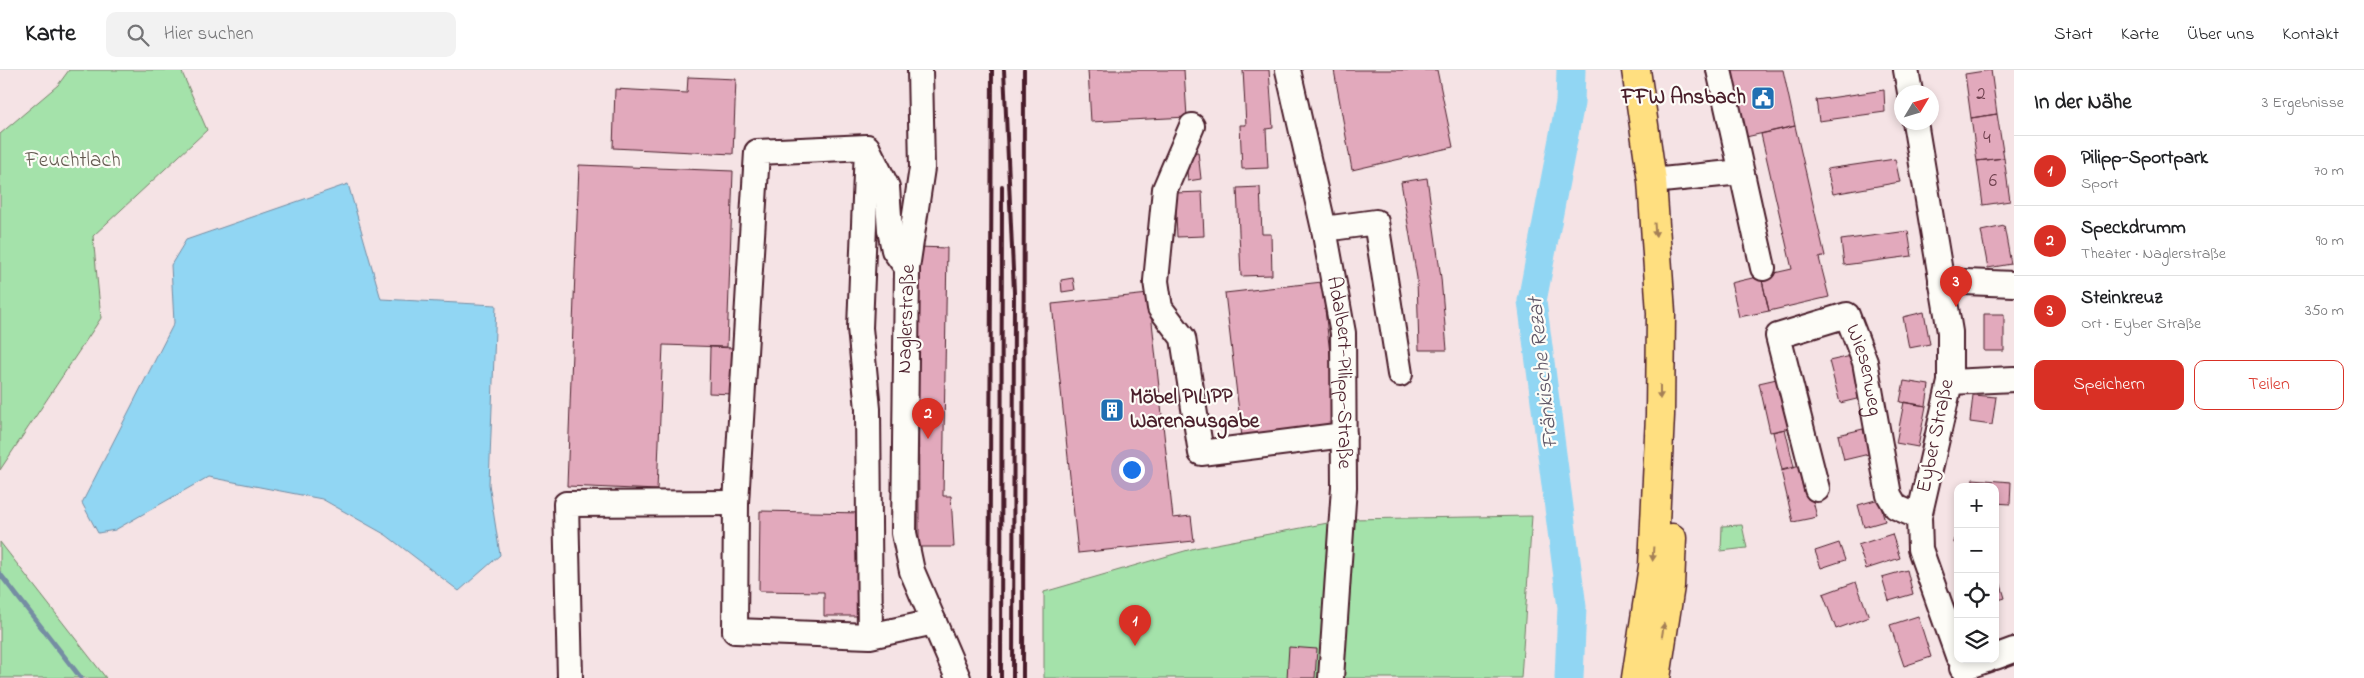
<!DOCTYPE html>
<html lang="de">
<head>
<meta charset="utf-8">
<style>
	:root { --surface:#fff; --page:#f2f2f2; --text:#202124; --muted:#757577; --line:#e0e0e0; --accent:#d93025 }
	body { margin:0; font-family:"Indie Flower",sans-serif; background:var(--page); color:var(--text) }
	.controls { position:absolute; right:15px; bottom:15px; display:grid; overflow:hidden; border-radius:10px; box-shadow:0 2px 8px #0003 }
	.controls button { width:45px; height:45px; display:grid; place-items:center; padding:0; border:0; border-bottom:1px solid var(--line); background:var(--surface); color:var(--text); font:25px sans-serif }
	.compass { position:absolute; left:1894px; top:15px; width:45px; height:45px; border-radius:50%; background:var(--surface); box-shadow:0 2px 8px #0003; rotate:52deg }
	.you { position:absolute; left:1131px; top:399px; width:18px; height:18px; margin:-12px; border:4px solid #fff; border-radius:50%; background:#1a73e8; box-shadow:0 0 0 8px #1a73e833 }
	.badge { display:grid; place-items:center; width:32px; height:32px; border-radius:50%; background:var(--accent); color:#fff; font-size:16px; font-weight:700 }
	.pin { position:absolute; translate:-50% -41px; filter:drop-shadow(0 1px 2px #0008) }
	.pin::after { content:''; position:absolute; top:26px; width:18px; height:15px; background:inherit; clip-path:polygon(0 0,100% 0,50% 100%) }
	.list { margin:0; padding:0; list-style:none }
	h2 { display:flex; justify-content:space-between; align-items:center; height:65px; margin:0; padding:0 20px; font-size:21px }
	h2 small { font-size:16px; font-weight:400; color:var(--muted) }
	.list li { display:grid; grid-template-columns:32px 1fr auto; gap:15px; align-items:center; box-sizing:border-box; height:70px; padding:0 20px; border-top:1px solid var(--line) }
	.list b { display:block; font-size:19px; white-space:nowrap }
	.list p { margin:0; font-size:16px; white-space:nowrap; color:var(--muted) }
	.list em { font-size:16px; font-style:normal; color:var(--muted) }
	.actions { display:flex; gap:10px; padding:15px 20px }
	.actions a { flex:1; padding:11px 0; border:1px solid var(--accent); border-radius:10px; text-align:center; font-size:18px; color:var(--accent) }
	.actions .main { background:var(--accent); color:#fff }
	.icon { flex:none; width:28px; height:28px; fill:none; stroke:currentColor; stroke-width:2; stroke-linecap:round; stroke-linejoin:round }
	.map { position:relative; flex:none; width:2014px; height:608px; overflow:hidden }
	header { display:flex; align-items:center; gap:30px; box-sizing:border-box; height:70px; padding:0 25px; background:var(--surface); border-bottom:1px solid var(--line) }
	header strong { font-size:24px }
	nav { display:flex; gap:28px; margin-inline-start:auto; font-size:18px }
	.search { width:350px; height:45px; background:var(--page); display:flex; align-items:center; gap:12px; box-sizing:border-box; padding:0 18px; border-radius:10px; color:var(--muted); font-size:19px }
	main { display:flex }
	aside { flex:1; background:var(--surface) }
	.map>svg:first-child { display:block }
</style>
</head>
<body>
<header>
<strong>Karte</strong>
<div class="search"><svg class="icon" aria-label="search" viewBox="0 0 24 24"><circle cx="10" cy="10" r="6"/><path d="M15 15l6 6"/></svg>Hier suchen</div>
<nav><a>Start</a><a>Karte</a><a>Über uns</a><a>Kontakt</a></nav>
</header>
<main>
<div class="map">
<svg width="2014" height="608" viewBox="0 0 2014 608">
	<rect width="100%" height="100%" fill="#f5e3e5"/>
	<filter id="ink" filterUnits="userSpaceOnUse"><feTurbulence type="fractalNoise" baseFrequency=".02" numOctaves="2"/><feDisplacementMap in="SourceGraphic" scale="10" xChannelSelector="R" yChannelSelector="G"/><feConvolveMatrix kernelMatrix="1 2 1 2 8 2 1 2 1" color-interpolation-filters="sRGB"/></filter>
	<g filter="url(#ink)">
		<!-- green -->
		<path fill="#a4e2aa" stroke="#77806a" d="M 69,0 L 181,0 L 207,60 L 93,166 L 101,248 L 0,400 L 0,64 L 58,15 Z
			M 1532,446 L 1521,608 L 1044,608 L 1044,522 L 1195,478 L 1349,449 Z
			M 1742,455 L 1747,478 L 1721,481 L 1722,456 Z
			M 0,472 L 106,608 L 0,608 Z"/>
		<!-- water -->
		<path fill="#91d6f3" stroke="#758da3" d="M 348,114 L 381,229 L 496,235 L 489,414 L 500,485 L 459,521 L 386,465 L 322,429 L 208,407 L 115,460 L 98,463 L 82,433 L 174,253 L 171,195 L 186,170 Z"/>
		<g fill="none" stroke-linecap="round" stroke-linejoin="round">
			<!-- stream -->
			<path stroke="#758da3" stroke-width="5" d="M 0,504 L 81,608"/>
			<!-- river -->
			<path stroke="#91d6f3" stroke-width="29" d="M 1569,608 L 1572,537 L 1532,231 L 1570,33 L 1571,0"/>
		</g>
		<!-- building -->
		<path fill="#e2a9bc" stroke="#4a1f2b" d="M 1088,0 L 1184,0 L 1187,47 L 1091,52 Z
			M 1243,0 L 1269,0 L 1273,58 L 1266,59 L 1268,98 L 1242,99 L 1240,55 L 1246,55 Z
			M 1334,0 L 1437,0 L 1453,77 L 1352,100 Z
			M 1731,0 L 1783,0 L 1795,56 L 1746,67 Z
			M 1991,0 L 1997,44 L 1971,48 L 1965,4 Z
			M 688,7 L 736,9 L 733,84 L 613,78 L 615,19 L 687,23 Z
			M 1884,20 L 1885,42 L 1819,51 L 1816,30 Z
			M 1997,44 L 2004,88 L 1977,91 L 1971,48 Z
			M 1795,56 L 1825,186 L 1819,188 L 1829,227 L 1769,241 L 1761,206 L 1792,199 L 1761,64 Z
			M 1198,82 L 1201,109 L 1188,111 L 1185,83 Z
			M 2004,88 L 2010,131 L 1983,135 L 1977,91 Z
			M 1895,89 L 1900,112 L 1833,124 L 1827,99 Z
			M 579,95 L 733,101 L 727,277 L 663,275 L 657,420 L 567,416 Z
			M 1427,108 L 1441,208 L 1447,280 L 1419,280 L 1417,208 L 1401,112 Z
			M 1260,117 L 1262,164 L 1271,164 L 1272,205 L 1241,206 L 1237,118 Z
			M 1202,122 L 1204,166 L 1177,167 L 1175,123 Z
			M 2004,156 L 2011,194 L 1988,198 L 1981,161 Z
			M 1908,161 L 1912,186 L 1844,195 L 1841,170 Z
			M 918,177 L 947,178 L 943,426 L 951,426 L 954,477 L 919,477 Z
			M 1761,206 L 1769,241 L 1739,247 L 1731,213 Z
			M 1073,208 L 1075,220 L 1062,222 L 1061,210 Z
			M 1322,212 L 1338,356 L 1242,367 L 1225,223 Z
			M 1149,224 L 1173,448 L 1191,446 L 1194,471 L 1078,483 L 1052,234 Z
			M 1924,242 L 1930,274 L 1909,278 L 1903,247 Z
			M 1984,244 L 2004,244 L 2004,281 L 1984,281 Z
			M 710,277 L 735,278 L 733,324 L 709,323 Z
			M 1851,286 L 1861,328 L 1840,333 L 1829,291 Z
			M 1781,308 L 1791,358 L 1770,362 L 1759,313 Z
			M 1904,311 L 1929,315 L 1926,336 L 1900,332 Z
			M 1973,325 L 1996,327 L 1992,355 L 1970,352 Z
			M 1904,332 L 1926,336 L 1918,377 L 1896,373 Z
			M 1785,359 L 1794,397 L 1782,400 L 1773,362 Z
			M 1863,359 L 1869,384 L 1844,390 L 1838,365 Z
			M 1804,395 L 1817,447 L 1793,452 L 1781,401 Z
			M 1973,409 L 2011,412 L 2010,434 L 1995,433 L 1995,417 L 1972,417 Z
			M 1879,429 L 1885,451 L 1864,457 L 1858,435 Z
			M 1958,440 L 1958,474 L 1954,473 Z
			M 760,441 L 863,443 L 861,546 L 824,546 L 824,522 L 759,521 Z
			M 1892,464 L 1900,488 L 1866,499 L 1858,475 Z
			M 1839,473 L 1845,490 L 1821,498 L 1815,481 Z
			M 1995,495 L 2005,528 L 1995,531 Z
			M 1907,500 L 1913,524 L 1889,531 L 1882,507 Z
			M 1856,512 L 1869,547 L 1836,559 L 1823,524 Z
			M 1918,546 L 1931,587 L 1904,596 L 1890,555 Z
			M 1289,577 L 1317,579 L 1315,608 L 1287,608 Z"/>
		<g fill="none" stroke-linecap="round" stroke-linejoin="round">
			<!-- minor casing -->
			<g stroke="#4a1f2b" stroke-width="28">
				<g id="minor">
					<path d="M 920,0 L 922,98 L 907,198 L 904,463 L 912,501 L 958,608"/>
					<path id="s1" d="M 1288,0 L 1324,159 L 1343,263 L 1344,417 L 1331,608"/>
					<path d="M 1719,0 L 1763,198"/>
					<path d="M 1906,0 L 1910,22"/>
					<path d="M 1915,52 L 1950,262 L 1950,312 L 1919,447 L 1920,479 L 1958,586"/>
					<path d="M 1192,56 L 1165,119 L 1156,211 L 1160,238 L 1183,268 L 1201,383 L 1344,365"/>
					<path d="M 868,79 L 887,117 L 890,160 L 894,180 L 907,198"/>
					<path d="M 1652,111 L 1741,102"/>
					<path d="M 1324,159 L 1376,152 L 1400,304"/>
					<path d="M 1941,211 L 2014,214"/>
					<path d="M 1950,312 L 2014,309"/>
					<path id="s2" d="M 1817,419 L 1778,266 L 1847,245 L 1865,292 L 1889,425 L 1896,437 L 1919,447"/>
					<path d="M 870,566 L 868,339 L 860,258 L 867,77 L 757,82 L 736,433 L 735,561 L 870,566 L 934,552"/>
					<path d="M 1995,587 L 2014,580"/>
					<path d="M 1962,598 L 1989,589"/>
					<path d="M 570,608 L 566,434 L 736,433"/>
				</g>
			</g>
			<!-- major casing -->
			<g stroke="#4a1f2b" stroke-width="31">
				<path id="major" d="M 1636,0 L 1652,111 L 1661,243 L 1660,345 L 1653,496 L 1636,608
					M 1656,608 L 1670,516 L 1672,468"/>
			</g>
			<!-- minor -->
			<use href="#minor" stroke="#fdfcf7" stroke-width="24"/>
			<!-- major -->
			<use href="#major" stroke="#ffdf80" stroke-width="28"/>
			<!-- rail -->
			<path stroke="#4a1f2b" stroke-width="4" d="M 1004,0 L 1014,222 L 1013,608
				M 989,608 L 992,0
				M 1001,608 L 1002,116
				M 1023,608 L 1024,0"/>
		</g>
		<!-- one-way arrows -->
		<defs><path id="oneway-solid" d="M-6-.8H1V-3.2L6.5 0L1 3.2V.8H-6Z" transform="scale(1.25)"/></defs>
		<g fill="#a47f56">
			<use href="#oneway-solid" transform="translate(1655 160) rotate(86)"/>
			<use href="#oneway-solid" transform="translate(1660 322) rotate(90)"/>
			<use href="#oneway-solid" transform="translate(1653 484) rotate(93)"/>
			<use href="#oneway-solid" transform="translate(1663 560) rotate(-81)"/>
		</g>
	</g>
	<!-- icons -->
	<defs>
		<g id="civic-square" transform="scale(1.25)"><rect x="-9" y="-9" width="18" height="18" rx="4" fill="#1f6fb2" stroke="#fdfcf7"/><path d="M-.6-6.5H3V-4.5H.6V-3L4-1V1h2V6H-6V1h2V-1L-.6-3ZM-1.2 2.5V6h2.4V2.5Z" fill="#fff"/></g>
		<g id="building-square" transform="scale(1.25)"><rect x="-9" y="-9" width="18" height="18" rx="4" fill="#1f6fb2" stroke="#fdfcf7"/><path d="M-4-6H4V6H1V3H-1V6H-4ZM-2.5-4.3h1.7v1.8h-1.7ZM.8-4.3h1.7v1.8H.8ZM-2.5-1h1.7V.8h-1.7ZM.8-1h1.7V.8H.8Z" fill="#fff"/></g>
	</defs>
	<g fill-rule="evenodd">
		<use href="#civic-square" x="1763" y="28"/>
		<use href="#building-square" x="1112" y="340"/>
	</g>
	<g text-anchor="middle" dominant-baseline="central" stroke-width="4.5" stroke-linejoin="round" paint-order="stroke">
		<!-- number labels -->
		<g font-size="19" fill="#70424f">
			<text x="1981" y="24">2</text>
			<text x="1987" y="68">4</text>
			<text x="1993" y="111">6</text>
		</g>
		<!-- poi labels -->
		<g font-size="21" font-weight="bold" fill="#4a1f2b" stroke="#fdfcf7" text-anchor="end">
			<text x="1746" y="28">FFW Ansbach</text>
			<text x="1130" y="328" text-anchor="start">Möbel PILIPP<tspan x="1130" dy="24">Warenausgabe</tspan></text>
		</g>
		<!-- park labels -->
		<g font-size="21" fill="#655a51" stroke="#fdfcf7">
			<text x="73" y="91">Feuchtlach</text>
		</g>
		<!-- street labels -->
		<g font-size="21" fill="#4a1f2b" stroke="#fdfcf7">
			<text transform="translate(907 249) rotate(-88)">Naglerstraße</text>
			<text stroke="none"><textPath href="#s2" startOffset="288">Wiesenweg</textPath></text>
			<text stroke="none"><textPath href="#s1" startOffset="308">Adalbert-Pilipp-Straße</textPath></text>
			<text transform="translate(1936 366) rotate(-78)">Eyber Straße</text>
		</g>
		<!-- water labels -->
		<g font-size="22" font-style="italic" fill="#5f5667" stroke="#fdfcf7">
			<text transform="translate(1544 303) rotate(-96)">Fränkische Rezat</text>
		</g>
	</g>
</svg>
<div class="controls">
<button>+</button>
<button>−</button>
<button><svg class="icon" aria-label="locate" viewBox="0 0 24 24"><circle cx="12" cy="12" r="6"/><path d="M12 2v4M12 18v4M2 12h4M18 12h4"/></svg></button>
<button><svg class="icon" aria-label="layers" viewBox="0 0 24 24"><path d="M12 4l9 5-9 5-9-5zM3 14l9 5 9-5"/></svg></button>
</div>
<svg class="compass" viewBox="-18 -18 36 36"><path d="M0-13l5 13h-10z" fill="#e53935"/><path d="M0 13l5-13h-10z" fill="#757577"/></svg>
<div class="you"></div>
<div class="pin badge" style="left:1135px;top:576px">1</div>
<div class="pin badge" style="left:928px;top:369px">2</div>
<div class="pin badge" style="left:1956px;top:237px">3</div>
</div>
<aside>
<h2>In der Nähe<small>3 Ergebnisse</small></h2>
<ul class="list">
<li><span class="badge">1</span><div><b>Pilipp-Sportpark</b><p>Sport</p></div><em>70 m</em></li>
<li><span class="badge">2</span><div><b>Speckdrumm</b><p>Theater · Naglerstraße</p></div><em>90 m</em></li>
<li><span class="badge">3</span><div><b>Steinkreuz</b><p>Ort · Eyber Straße</p></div><em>350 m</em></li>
</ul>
<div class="actions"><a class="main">Speichern</a><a>Teilen</a></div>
</aside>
</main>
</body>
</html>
